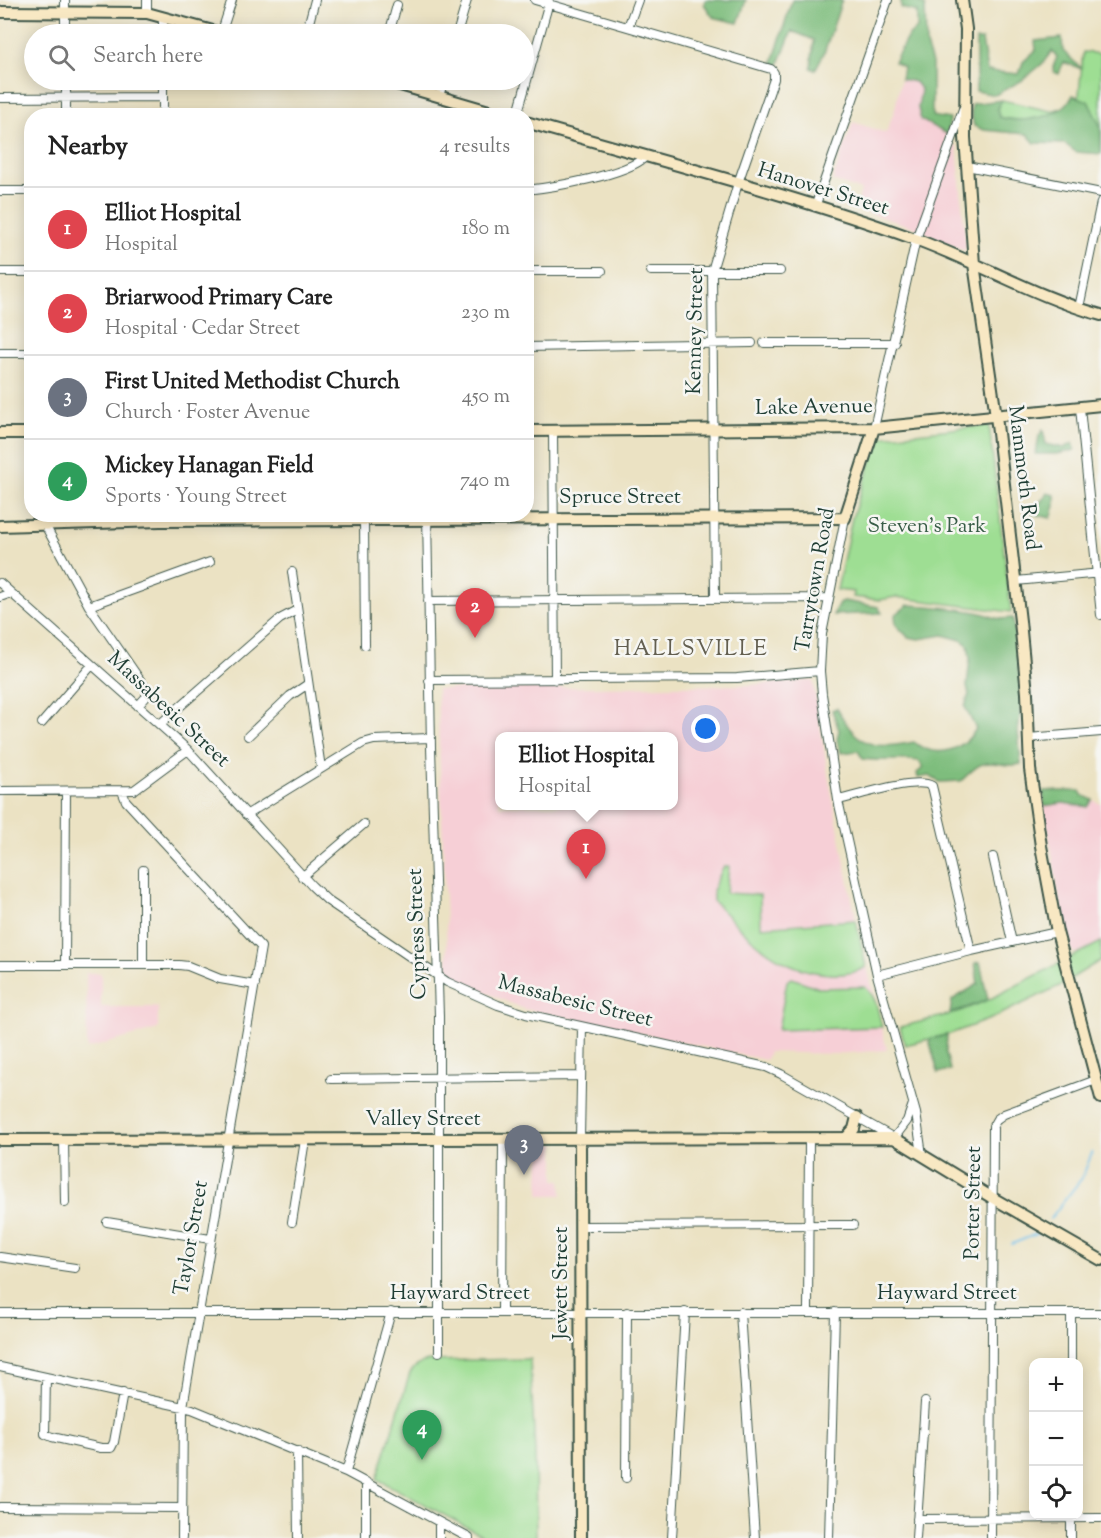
<!DOCTYPE html>
<html lang="en">
<head>
<meta charset="utf-8">
<style>
	:root { --surface:#fff; --page:#f6f6f6; --text:#222; --muted:#767676; --line:#e0e0e0; --accent:#b5179e }
	body { margin:0; font-family:"Sorts Mill Goudy",serif; background:var(--page); color:var(--text) }
	.controls { position:absolute; right:18px; bottom:18px; display:grid; overflow:hidden; border-radius:12px; box-shadow:0 3px 15px #0003 }
	.controls button { width:54px; height:54px; display:grid; place-items:center; padding:0; border:0; border-bottom:2px solid var(--line); background:var(--surface); color:var(--text); font:30px sans-serif }
	.you { position:absolute; left:706px; top:729px; width:21px; height:21px; margin:-15px; border:4px solid #fff; border-radius:50%; background:#1a73e8; box-shadow:0 0 0 9px #1a73e833 }
	.badge { display:grid; place-items:center; width:39px; height:39px; border-radius:50%; background:var(--accent); color:#fff; font-size:20px; font-weight:700 }
	.pin { position:absolute; translate:-50% -50px; filter:drop-shadow(0 2px 3px #0008) }
	.pin::after { content:''; position:absolute; top:32px; width:21px; height:18px; background:inherit; clip-path:polygon(0 0,100% 0,50% 100%) }
	.popup { position:absolute; left:495px; top:732px; width:183px; height:78px; box-sizing:border-box; display:grid; place-content:center; border-radius:12px; background:var(--surface); filter:drop-shadow(0 2px 4px #0005); font-size:20px; white-space:nowrap; color:var(--muted) }
	.popup b { font-size:22px; color:var(--text) }
	.popup::after { content:''; position:absolute; left:50%; top:100%; margin-left:-12px; border:12px solid transparent; border-top-color:var(--surface) }
	.list { margin:0; padding:0; list-style:none }
	h2 { display:flex; justify-content:space-between; align-items:center; height:78px; margin:0; padding:0 24px; font-size:26px }
	h2 small { font-size:20px; font-weight:400; color:var(--muted) }
	.list li { display:grid; grid-template-columns:39px 1fr auto; gap:18px; align-items:center; box-sizing:border-box; height:84px; padding:0 24px; border-top:2px solid var(--line) }
	.list b { display:block; font-size:22px; white-space:nowrap }
	.list p { margin:0; font-size:20px; white-space:nowrap; color:var(--muted) }
	.list em { font-size:20px; font-style:normal; color:var(--muted) }
	.icon { flex:none; width:33px; height:33px; fill:none; stroke:currentColor; stroke-width:2; stroke-linecap:round; stroke-linejoin:round }
	.map { position:relative; flex:none; width:1101px; height:1538px; overflow:hidden }
	.search { position:absolute; background:var(--surface); box-shadow:0 3px 15px #0003; left:24px; top:24px; width:510px; height:66px; display:flex; align-items:center; gap:15px; box-sizing:border-box; padding:0 21px; border-radius:33px; color:var(--muted); font-size:22px }
	.panel { position:absolute; background:var(--surface); box-shadow:0 3px 15px #0003; left:24px; top:108px; width:510px; height:414px; border-radius:24px }
	.map>svg:first-child { display:block }
</style>
</head>
<body>
<div class="map">
<svg width="1101" height="1538" viewBox="0 0 1101 1538">
	<rect width="100%" height="100%" fill="#f6f6f2"/>
	<filter id="ink" filterUnits="userSpaceOnUse"><feTurbulence type="fractalNoise" baseFrequency=".0167" numOctaves="2"/><feDisplacementMap in="SourceGraphic" scale="12" xChannelSelector="R" yChannelSelector="G"/><feConvolveMatrix kernelMatrix="1 2 1 2 8 2 1 2 1" color-interpolation-filters="sRGB"/></filter>
	<filter id="wash" filterUnits="userSpaceOnUse"><feTurbulence type="fractalNoise" baseFrequency=".008" numOctaves="4" result="noise"/><feDisplacementMap in="SourceGraphic" scale="24" xChannelSelector="R" yChannelSelector="G"/><feGaussianBlur stdDeviation="1.35" result="paint"/><feColorMatrix in="noise" values="0 0 0 0 0 0 0 0 0 0 0 0 0 0 0 0 0 1.4 0 .05"/><feComposite in="paint" operator="in"/></filter>
	<g filter="url(#wash)">
		<rect width="100%" height="100%" fill="#ebe2c3"/>
		<!-- built -->
		<path fill="#f6cfd6" fill-rule="evenodd" d="M 901,79 L 915,82 L 921,90 L 918,108 L 935,129 L 947,134 L 945,142 L 957,146 L 966,249 L 963,250 L 913,227 L 856,209 L 861,190 L 832,181 L 853,122 L 886,133 L 895,109 Z
			M 813,680 L 828,775 L 856,920 L 887,1050 L 835,1054 L 769,1052 L 766,1060 L 524,1009 L 448,976 L 437,689 L 750,685 ZM 499,736 L 673,736 L 673,806 L 499,806 Z
			M 1093,800 L 1101,804 L 1101,942 L 1077,953 L 1072,952 L 1059,896 L 1044,806 L 1063,803 L 1088,807 Z
			M 86,973 L 101,973 L 101,1007 L 158,1007 L 158,1029 L 87,1049 Z
			M 540,1144 L 555,1144 L 555,1180 L 561,1180 L 562,1195 L 539,1195 Z"/>
		<!-- green -->
		<path fill="#9ede93" stroke="#5e8e64" stroke-width="1.5" d="M 1083,52 L 1101,54 L 1101,152 L 1074,147 Z
			M 1002,100 L 1050,111 L 1062,108 C 1047,119 1017,123 999,117 L 997,109 Z
			M 989,425 L 1011,612 L 895,597 L 880,600 L 853,597 L 854,592 L 837,590 L 852,518 L 879,437 Z
			M 724,866 L 729,866 L 726,893 L 760,895 L 761,927 L 856,920 L 866,967 C 855,973 843,975 830,974 C 777,971 748,936 713,901 L 713,889 Z
			M 1101,942 L 1101,960 L 1059,986 L 993,1018 L 950,1034 L 905,1045 L 900,1027 L 955,1013 L 988,1000 Z
			M 792,978 L 819,988 L 865,987 C 877,997 878,1012 882,1027 L 778,1030 L 787,981 Z
			M 530,1359 L 535,1452 L 536,1538 L 487,1538 L 377,1479 L 410,1373 L 414,1368 L 423,1362 L 430,1361 Z"/>
		<!-- forest -->
		<path fill="#7ebd7d" stroke="#4e7d58" stroke-width="1.5" d="M 705,0 L 746,0 L 738,23 L 713,17 L 704,4 Z
			M 792,0 L 842,0 L 824,53 L 815,70 L 811,68 L 814,40 L 792,31 L 778,66 L 773,62 Z
			M 901,0 L 914,0 L 925,5 L 926,45 L 932,63 L 932,116 L 950,119 L 947,134 L 921,120 L 918,108 L 921,90 L 915,82 L 901,79 L 903,67 L 894,62 L 908,36 L 917,29 L 917,12 L 901,8 Z
			M 1062,38 L 1063,51 L 1082,69 L 1063,62 L 1059,74 L 1054,72 L 1053,67 L 1057,57 L 1052,51 L 1042,64 L 1023,80 L 995,95 L 976,91 L 976,40 L 982,40 L 987,71 L 1019,74 L 1023,62 L 1036,50 L 1035,41 Z
			M 1073,95 L 1088,101 L 1101,128 L 1101,154 L 1076,152 L 1065,144 L 1035,143 L 1027,134 L 984,130 L 974,126 L 971,112 L 972,104 L 1002,100 L 997,109 L 999,117 C 1022,124 1062,118 1073,95 Z
			M 1043,430 L 1046,444 L 1064,448 L 1073,443 L 1075,450 L 1057,454 L 1036,454 L 1039,436 Z
			M 1047,493 L 1055,495 L 1055,506 L 1051,518 L 1025,512 L 1039,504 Z
			M 844,601 L 878,607 L 882,613 L 833,615 L 840,602 Z
			M 908,605 C 931,606 953,608 976,612 C 994,615 992,621 1013,618 L 1022,703 L 1018,731 L 1021,764 C 1005,768 997,760 983,764 C 976,765 967,776 961,781 L 940,782 L 929,776 L 918,778 L 917,773 L 923,768 L 919,761 C 900,758 882,762 863,759 L 858,751 L 841,753 L 837,740 L 839,730 L 832,710 L 837,708 C 857,747 874,750 914,742 C 935,759 962,752 976,729 L 965,707 L 969,694 L 967,687 L 970,658 L 968,645 L 961,640 L 943,635 L 919,639 L 908,637 L 896,625 L 895,615 Z
			M 1043,791 L 1080,791 L 1082,795 L 1093,800 L 1088,807 L 1063,803 L 1044,806 Z
			M 980,962 L 988,1000 L 950,1014 L 952,1000 L 978,984 L 975,963 Z
			M 947,1035 L 946,1053 L 950,1070 L 938,1073 L 929,1039 Z"/>
		<g fill="none" stroke-linecap="round" stroke-linejoin="round">
			<!-- stream -->
			<path stroke="#6ec0ea" stroke-width="2" d="M 1050,1219 L 1082,1178 L 1092,1153
				M 1012,1244 L 1039,1233"/>
		</g>
	</g>
	<g filter="url(#ink)">
		<g fill="none" stroke-linecap="round" stroke-linejoin="round">
			<!-- street casing -->
			<g stroke="#3e5649" stroke-width="10">
				<path id="street" d="M 65,0 L 65,34
					M 147,0 L 147,13
					M 535,0 L 771,69 L 774,73 L 774,79 L 738,183 L 712,271 L 715,598
					M 163,17 L 163,34
					M 628,27 L 638,0
					M 221,34 L 232,0
					M 306,34 L 315,0
					M 389,34 L 397,5
					M 457,34 L 467,0
					M 66,80 L 66,116
					M 163,80 L 163,116
					M 439,96 L 444,80
					M 0,98 L 163,97
					M 517,116 L 549,2
					M 967,166 L 1101,193
					M 526,190 C 554,187 626,175 645,157
					M 0,191 L 32,191
					M 815,207 L 888,0
					M 526,271 L 602,271
					M 651,271 L 780,271
					M 0,272 L 32,272
					M 1079,308 L 1101,202
					M 764,343 L 895,343
					M 526,347 L 752,343
					M 0,353 L 32,353
					M 1080,408 L 1101,615
					M 874,428 L 916,239 L 963,109
					M 553,431 L 555,680
					M 427,514 L 431,747 L 439,1016 L 439,1352
					M 845,518 L 822,634 L 820,671 L 822,694 L 838,800 L 877,975 L 916,1113 L 922,1155
					M 364,520 L 365,645
					M 45,525 L 89,606 L 147,690 L 146,697 L 138,706
					M 292,572 L 321,768
					M 1016,581 L 1101,573
					M 0,583 L 188,750 L 312,886 L 328,901 L 447,982 L 498,1005 L 526,1014 L 766,1067 L 781,1074 L 894,1138 L 907,1121 L 913,1104
					M 0,597 L 11,593
					M 428,601 L 828,598
					M 89,606 L 210,562
					M 429,680 L 737,678 L 820,671
					M 42,723 L 92,665
					M 160,724 L 280,619 L 297,610
					M 248,736 L 290,696 L 308,684
					M 1028,738 L 1101,732
					M 0,791 L 134,790 L 188,750
					M 122,791 L 126,801 L 261,947 L 183,1407 L 182,1538
					M 838,800 C 858,796 916,776 932,786 L 971,951
					M 246,815 L 363,743 L 374,740 L 430,738
					M 993,857 L 1012,942
					M 143,870 L 143,965
					M 302,877 L 364,824
					M 0,965 L 179,965 L 188,966 L 220,979 L 255,985
					M 65,965 L 66,791
					M 877,975 L 971,951 L 1057,932
					M 331,1079 L 581,1076
					M 580,1139 L 582,1027
					M 64,1140 L 65,1203
					M 107,1222 L 210,1239
					M 292,1222 L 305,1140
					M 581,1226 L 853,1225
					M 0,1257 L 75,1268
					M 502,1312 L 503,1139
					M 740,1312 L 755,1538
					M 808,1312 L 809,1138
					M 0,1313 L 1101,1313
					M 1071,1313 L 1071,1362
					M 0,1367 L 192,1409 L 346,1472 L 469,1538
					M 46,1377 L 45,1434 L 52,1437 L 101,1448 L 111,1448 L 114,1442 L 123,1393
					M 297,1451 L 298,1538
					M 346,1472 L 391,1312
					M 626,1478 L 627,1312
					M 366,1482 L 366,1538
					M 0,1507 L 182,1508
					M 1071,1516 L 1071,1538
					M 917,1519 L 1101,1518
					M 439,1522 L 439,1538
					M 672,1538 L 685,1312
					M 829,1538 L 835,1312
					M 916,1538 L 925,1402
					M 991,1538 L 993,1126 L 997,1119 L 1004,1114 L 1096,1080"/>
			</g>
			<!-- secondary casing -->
			<g stroke="#3e5649" stroke-width="14">
				<path id="secondary" d="M 962,0 L 966,29 L 965,137 L 974,264 L 996,416 L 1020,621 L 1027,693 L 1030,769 L 1041,846 L 1057,932 L 1101,1098
					M 0,12 L 147,13 L 224,34
					M 383,80 L 506,116
					M 526,122 C 656,160 788,193 915,239 C 978,262 1036,297 1101,315
					M 526,431 L 874,428 L 1101,405
					M 0,433 L 32,433
					M 0,526 L 160,521 L 845,518 L 874,428
					M 846,1138 L 854,1129 L 857,1117
					M 580,1139 L 581,1538
					M 0,1140 L 894,1138 L 991,1197 L 1101,1260"/>
			</g>
			<!-- street -->
			<use href="#street" stroke="#fff" stroke-width="8"/>
			<!-- secondary -->
			<use href="#secondary" stroke="#f8e8c3" stroke-width="10"/>
		</g>
	</g>
	<g text-anchor="middle" dominant-baseline="central" stroke-width="5" stroke-linejoin="round" paint-order="stroke">
		<!-- street labels -->
		<g font-size="21" fill="#1f3d34" stroke="#f6f6f2">
			<text transform="translate(823 190) rotate(17)">Hanover Street</text>
			<text transform="translate(696 331) rotate(-89)">Kenney Street</text>
			<text transform="translate(814 408) rotate(-1)">Lake Avenue</text>
			<text transform="translate(1023 478) rotate(83)">Mammoth Road</text>
			<text x="620" y="498">Spruce Street</text>
			<text transform="translate(816 580) rotate(-80)">Tarrytown Road</text>
			<text transform="translate(168 710) rotate(43)">Massabesic Street</text>
			<text transform="translate(418 934) rotate(-92)">Cypress Street</text>
			<text transform="translate(575 1002) rotate(14)">Massabesic Street</text>
			<text x="423" y="1120">Valley Street</text>
			<text transform="translate(974 1203) rotate(-89)">Porter Street</text>
			<text transform="translate(192 1238) rotate(-80)">Taylor Street</text>
			<text transform="translate(562 1283) rotate(-90)">Jewett Street</text>
			<text x="460" y="1294">Hayward Street</text>
			<text x="947" y="1294">Hayward Street</text>
		</g>
		<!-- park labels -->
		<g font-size="21" fill="#385d47" stroke="#f6f6f2">
			<text x="927" y="527">Steven's Park</text>
		</g>
		<!-- neighbourhood labels -->
		<g font-size="22" letter-spacing="1.5" fill="#635f50" stroke="#f6f6f2">
			<text x="691" y="650">HALLSVILLE</text>
		</g>
	</g>
</svg>
<div class="controls">
<button>+</button>
<button>−</button>
<button><svg class="icon" aria-label="locate" viewBox="0 0 24 24"><circle cx="12" cy="12" r="6"/><path d="M12 2v4M12 18v4M2 12h4M18 12h4"/></svg></button>
</div>
<div class="you"></div>
<div class="pin badge" style="left:586px;top:879px;background:#e0444e">1</div>
<div class="popup"><b>Elliot Hospital</b>Hospital</div>
<div class="pin badge" style="left:475px;top:638px;background:#e0444e">2</div>
<div class="pin badge" style="left:524px;top:1175px;background:#6b7280">3</div>
<div class="pin badge" style="left:422px;top:1460px;background:#2e9e5b">4</div>
<div class="search"><svg class="icon" aria-label="search" viewBox="0 0 24 24"><circle cx="10" cy="10" r="6"/><path d="M15 15l6 6"/></svg>Search here</div>
<section class="panel">
<h2>Nearby<small>4 results</small></h2>
<ul class="list">
<li><span class="badge" style="background:#e0444e">1</span><div><b>Elliot Hospital</b><p>Hospital</p></div><em>180 m</em></li>
<li><span class="badge" style="background:#e0444e">2</span><div><b>Briarwood Primary Care</b><p>Hospital · Cedar Street</p></div><em>230 m</em></li>
<li><span class="badge" style="background:#6b7280">3</span><div><b>First United Methodist Church</b><p>Church · Foster Avenue</p></div><em>450 m</em></li>
<li><span class="badge" style="background:#2e9e5b">4</span><div><b>Mickey Hanagan Field</b><p>Sports · Young Street</p></div><em>740 m</em></li>
</ul>
</section>
</div>
</body>
</html>
